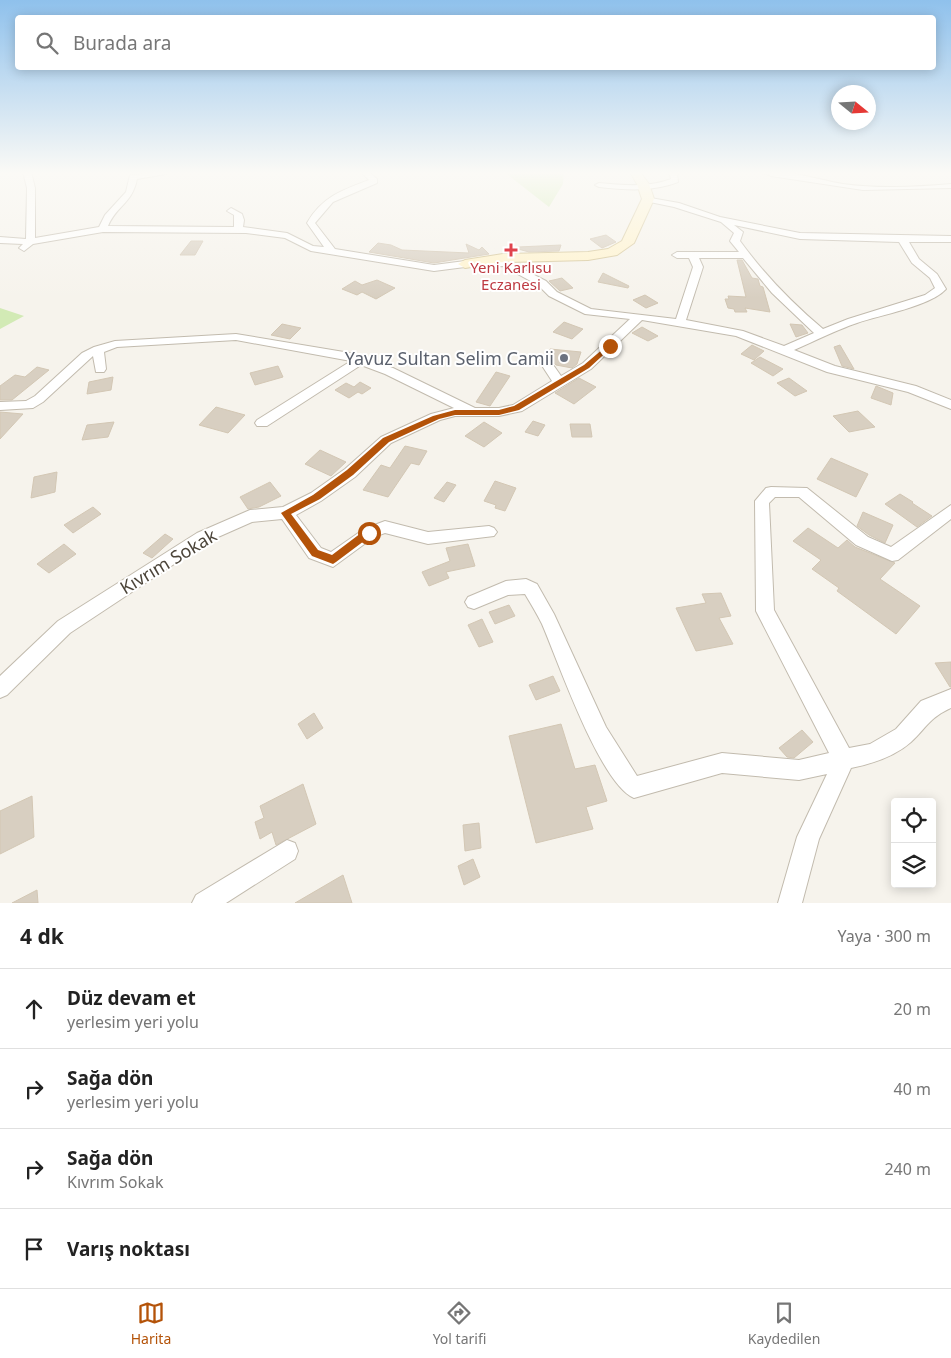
<!DOCTYPE html>
<html lang="tr">
<head>
<meta charset="utf-8">
<style>
	:root { --surface:#fff; --page:#f6f6f6; --text:#222; --muted:#767676; --line:#e0e0e0; --accent:#b45309 }
	body { margin:0; font-family:"Noto Sans",sans-serif; background:var(--page); color:var(--text) }
	.controls { position:absolute; right:15px; bottom:15px; display:grid; overflow:hidden; border-radius:5px; box-shadow:0 2px 12px #0003 }
	.controls button { width:45px; height:45px; display:grid; place-items:center; padding:0; border:0; border-bottom:1px solid var(--line); background:var(--surface); color:var(--text); font:25px sans-serif }
	.compass { position:absolute; left:831px; top:85px; width:45px; height:45px; border-radius:50%; background:var(--surface); box-shadow:0 2px 12px #0003; rotate:108deg }
	.stop { position:absolute; width:15px; height:15px; margin:-11px; border:4px solid #b45309; border-radius:50%; background:#fff }
	.stop.end { background:#b45309; border-color:#fff; box-shadow:0 1px 5px #0008 }
	.list { margin:0; padding:0; list-style:none }
	h2 { display:flex; justify-content:space-between; align-items:center; height:65px; margin:0; padding:0 20px; font-size:21px }
	h2 small { font-size:16px; font-weight:400; color:var(--muted) }
	.list li { display:grid; grid-template-columns:32px 1fr auto; gap:15px; align-items:center; box-sizing:border-box; height:80px; padding:0 20px; border-top:1px solid var(--line) }
	.list b { display:block; font-size:19px; white-space:nowrap }
	.list p { margin:0; font-size:16px; white-space:nowrap; color:var(--muted) }
	.list em { font-size:16px; font-style:normal; color:var(--muted) }
	.icon { flex:none; width:28px; height:28px; fill:none; stroke:currentColor; stroke-width:2; stroke-linecap:round; stroke-linejoin:round }
	.map { position:relative; flex:none; width:951px; height:903px; overflow:hidden }
	.search { position:absolute; background:var(--surface); box-shadow:0 2px 12px #0003; left:15px; right:15px; top:15px; height:55px; display:flex; align-items:center; gap:12px; box-sizing:border-box; padding:0 18px; border-radius:5px; color:var(--muted); font-size:19px }
	.sheet { height:385px; background:var(--surface) }
	nav { display:flex; justify-content:space-around; align-items:center; box-sizing:border-box; height:70px; border-top:1px solid var(--line); background:var(--surface); font-size:14px; color:var(--muted) }
	nav a { display:grid; justify-items:center; gap:2px }
	nav .on { color:var(--accent) }
	.map>svg:first-child { display:block }
</style>
</head>
<body>
<div class="map">
<svg width="951" height="903" viewBox="0 0 951 903">
	<rect width="100%" height="100%" fill="#f6f3ec"/>
	<!-- green -->
	<path fill="#d2eab5" d="M 504,172 L 564,172 L 563,184 L 549,207 Z
		M 0,308 L 24,316 L 0,329 Z"/>
	<!-- building -->
	<path fill="#d8cfc1" stroke="#d3c7b4" d="M 606,235 L 616,242 L 602,248 L 590,239 Z
		M 191,241 L 203,241 L 195,255 L 180,255 Z
		M 378,243 L 391,245 L 402,250 L 469,253 L 466,244 L 479,250 L 482,247 L 489,254 L 434,263 L 369,252 Z
		M 561,245 L 559,251 L 529,252 L 518,249 L 518,247 Z
		M 737,260 L 742,260 L 752,278 L 758,279 L 760,286 L 763,287 L 770,312 L 745,308 L 747,312 L 735,312 L 734,309 L 728,308 L 725,299 L 729,299 L 728,296 L 746,297 Z
		M 603,273 L 629,286 L 628,288 L 598,282 Z
		M 562,278 L 573,288 L 560,291 L 549,281 Z
		M 377,280 L 395,288 L 376,299 L 362,292 L 357,295 L 342,289 L 355,281 L 362,285 Z
		M 645,295 L 658,303 L 646,308 L 633,300 Z
		M 564,322 L 583,329 L 572,339 L 553,332 Z
		M 282,324 L 301,328 L 290,339 L 271,335 Z
		M 790,324 L 802,325 L 808,333 L 796,337 Z
		M 642,327 L 658,336 L 648,341 L 632,333 Z
		M 752,345 L 764,351 L 754,360 L 741,354 Z
		M 840,345 L 854,369 L 842,366 L 834,347 Z
		M 550,349 L 581,352 L 577,364 L 572,368 L 556,365 L 549,357 Z
		M 760,357 L 783,369 L 773,376 L 751,363 Z
		M 278,366 L 283,377 L 255,385 L 250,373 Z
		M 37,367 L 49,370 L 12,400 L 0,400 L 0,386 L 15,375 L 25,377 Z
		M 496,372 L 510,376 L 490,406 L 476,402 Z
		M 113,377 L 111,390 L 87,394 L 89,382 Z
		M 579,378 L 596,387 L 574,404 L 555,393 Z
		M 789,378 L 807,391 L 795,396 L 777,383 Z
		M 360,382 L 371,388 L 362,394 L 358,392 L 349,398 L 335,390 L 346,383 L 354,387 Z
		M 876,386 L 893,393 L 891,405 L 871,398 Z
		M 216,407 L 245,415 L 228,433 L 199,425 Z
		M 858,411 L 875,427 L 849,432 L 833,416 Z
		M 0,412 L 23,414 L 0,439 Z
		M 533,421 L 545,425 L 538,436 L 525,432 Z
		M 114,422 L 108,437 L 82,440 L 87,425 Z
		M 484,422 L 502,433 L 484,447 L 465,436 Z
		M 570,424 L 590,424 L 592,437 L 572,437 Z
		M 405,446 L 427,451 L 419,465 L 411,463 L 388,497 L 363,490 L 381,465 L 390,468 Z
		M 320,450 L 346,462 L 331,476 L 305,464 Z
		M 831,458 L 868,474 L 856,497 L 817,479 Z
		M 57,472 L 55,492 L 31,498 L 34,477 Z
		M 495,481 L 516,488 L 505,511 L 495,508 L 496,505 L 484,501 Z
		M 270,482 L 281,496 L 259,507 L 248,509 L 240,497 Z
		M 447,482 L 456,485 L 444,502 L 434,498 Z
		M 900,494 L 913,502 L 912,503 L 932,516 L 917,527 L 885,504 Z
		M 93,507 L 101,514 L 73,533 L 64,525 Z
		M 863,512 L 893,525 L 885,543 L 869,535 L 857,526 Z
		M 808,528 L 838,548 L 847,540 L 855,547 L 895,563 L 880,579 L 920,606 L 896,634 L 837,591 L 839,588 L 812,569 L 821,560 L 793,541 Z
		M 165,534 L 173,539 L 152,558 L 143,553 Z
		M 64,544 L 76,554 L 49,573 L 37,564 Z
		M 468,544 L 475,566 L 446,572 L 449,578 L 429,586 L 422,572 L 450,561 L 446,548 Z
		M 721,593 L 731,616 L 719,618 L 733,644 L 696,651 L 676,608 L 706,603 L 702,594 Z
		M 509,605 L 515,616 L 495,624 L 489,612 Z
		M 482,619 L 493,642 L 479,647 L 468,625 Z
		M 951,662 L 951,687 L 950,687 L 935,663 Z
		M 553,676 L 560,691 L 536,700 L 529,685 Z
		M 314,713 L 323,728 L 307,739 L 298,724 Z
		M 561,724 L 575,769 L 595,765 L 607,801 L 586,807 L 593,829 L 536,843 L 509,736 Z
		M 802,730 L 813,742 L 794,758 L 787,757 L 779,748 Z
		M 303,784 L 316,824 L 276,845 L 272,832 L 260,839 L 255,822 L 264,818 L 260,806 Z
		M 32,796 L 34,837 L 0,854 L 0,811 Z
		M 479,823 L 481,848 L 465,851 L 463,825 Z
		M 473,859 L 480,877 L 464,885 L 458,866 Z
		M 343,875 L 352,903 L 295,903 Z
		M 37,890 L 38,903 L 12,903 Z"/>
	<g fill="none" stroke-linecap="round" stroke-linejoin="round">
		<!-- street casing -->
		<g stroke="#c2bbae" stroke-width="2">
			<path id="street" d="M 23,172 L 31,172 L 35,188 L 35,238 L 99,227 L 105,215 L 126,192 L 130,175 L 170,172 L 166,174 L 137,179 C 132,204 117,205 108,226 L 234,227 L 234,215 L 227,211 L 231,208 L 242,214 L 244,220 L 243,227 L 287,233 L 313,246 L 324,247 L 307,223 C 322,197 342,190 369,180 L 361,172 L 369,172 L 377,179 L 377,183 L 333,202 L 315,223 L 335,249 L 434,265 L 465,261 L 505,260 L 546,281 L 557,292 L 591,309 L 676,319 L 693,267 L 689,258 L 677,258 L 672,255 L 677,252 L 739,252 L 730,241 L 734,233 L 721,222 L 674,207 L 645,201 L 645,197 L 679,203 L 720,217 L 800,233 L 951,236 L 951,242 L 909,242 L 919,259 L 937,274 L 946,289 C 931,306 880,315 857,323 C 836,330 815,341 794,350 L 835,366 L 916,386 L 951,400 L 951,409 L 908,392 L 827,372 L 736,336 L 642,320 L 591,369 L 522,411 L 499,416 L 455,416 L 440,420 L 391,443 L 355,477 L 321,501 L 296,515 L 321,548 L 331,552 L 364,529 L 385,521 L 428,532 L 489,526 L 494,528 L 497,532 L 494,536 L 428,544 L 385,533 L 374,537 L 333,567 L 309,558 L 282,519 L 252,522 L 209,541 L 70,633 L 7,695 L 0,698 L 0,676 L 58,621 L 197,533 L 250,510 L 283,507 L 311,493 L 345,469 L 381,437 L 431,414 L 454,408 L 385,374 L 361,365 L 267,426 L 257,426 L 255,423 L 257,420 L 351,361 L 236,340 L 117,347 L 104,352 L 106,369 L 104,372 L 96,372 L 93,356 L 43,402 L 33,408 L 0,410 L 0,402 L 26,401 L 35,396 L 82,353 L 94,347 L 115,341 L 236,334 L 350,353 L 393,368 L 475,408 L 499,408 L 513,405 L 552,381 L 539,361 L 541,359 L 549,359 L 561,376 L 583,363 L 630,319 L 585,314 L 549,296 L 538,285 L 503,266 L 465,267 L 434,271 L 311,251 L 285,238 L 246,233 L 103,232 L 33,244 L 24,251 L 19,248 L 23,244 L 0,243 L 0,237 L 26,239 L 27,188 ZM 734,225 L 800,239 L 899,242 L 912,263 L 930,278 L 935,288 L 925,295 L 848,319 L 823,329 C 792,303 764,274 740,241 L 743,232 ZM 699,258 L 743,258 L 772,293 L 814,333 L 784,346 L 743,331 L 686,320 L 703,267 Z
				M 669,172 L 677,172 L 678,182 C 652,192 626,190 599,187 L 595,185 L 599,183 C 623,185 648,188 671,179 Z
				M 763,172 C 789,169 817,180 843,184 C 879,189 915,187 951,184 L 951,188 L 863,190 L 771,176 Z
				M 771,487 L 807,488 L 868,537 L 891,547 L 951,505 L 951,519 L 898,560 L 892,561 L 856,545 L 799,497 L 775,497 L 769,503 L 774,610 L 849,748 L 870,744 L 896,729 L 921,701 L 951,689 L 951,708 C 929,718 927,727 911,742 C 894,757 871,764 851,768 L 819,839 L 802,903 L 778,903 L 797,837 L 827,774 L 799,780 L 722,773 L 634,798 C 600,784 558,661 542,624 C 537,614 531,604 525,594 L 508,595 L 474,609 L 468,607 L 465,602 L 468,597 L 506,581 L 526,579 L 537,584 L 554,614 L 606,727 L 637,776 L 722,753 L 799,760 L 829,753 L 756,611 L 755,501 L 766,488 Z
				M 287,840 L 295,843 L 298,851 L 295,859 L 226,903 L 192,903 L 196,895 Z"/>
		</g>
		<!-- secondary casing -->
		<g stroke="#d6c79b" stroke-width="2">
			<path id="secondary" d="M 630,172 L 640,172 L 649,184 L 654,199 L 634,243 L 617,255 L 588,260 L 503,262 L 465,268 L 458,264 L 465,260 L 503,254 L 588,252 L 608,249 L 622,241 L 642,199 L 637,184 Z"/>
		</g>
		<!-- street -->
		<use href="#street" fill="#fff" fill-rule="evenodd"/>
		<!-- secondary -->
		<use href="#secondary" fill="#fff3cd" fill-rule="evenodd"/>
	</g>
	<!-- sky -->
	<linearGradient id="sky" x2="0" y2="1"><stop stop-color="#8fc1ec"/><stop offset="0.58" stop-color="#fbfaf6"/><stop offset="1" stop-color="#fbfaf6" stop-opacity="0"/></linearGradient>
	<rect width="951" height="298" fill="url(#sky)"/>
	<!-- route -->
	<path fill="#b45309" d="M 610,343 L 612,347 L 589,368 L 519,410 L 499,415 L 455,415 L 439,419 L 389,442 L 353,475 L 320,499 L 291,514 L 318,550 L 332,555 L 365,530 L 372,530 L 372,535 L 336,562 L 333,564 L 312,556 L 281,513 L 313,495 L 347,470 L 383,438 L 433,416 L 455,410 L 499,410 L 514,406 L 584,365 Z"/>
	<!-- markers -->
	<path fill="#e0444e" stroke="#fff" stroke-width="2" d="M508.5 242.5h5v5h5v5h-5v5h-5v-5h-5v-5h5z"/>
	<circle fill="#6b7280" stroke="#fff" stroke-width="2" cx="564" cy="358" r="5"/>
	<g text-anchor="middle" dominant-baseline="central" stroke-width="4" stroke-linejoin="round" paint-order="stroke">
		<!-- far-health labels -->
		<g font-size="15" fill="#be3a42" stroke="#fff">
			<text x="511" y="267">Yeni Karlısu<tspan x="511" dy="17">Eczanesi</tspan></text>
		</g>
		<!-- worship labels -->
		<g font-size="18" fill="#5b616d" stroke="#fff" text-anchor="end">
			<text x="554" y="358">Yavuz Sultan Selim Camii</text>
		</g>
		<!-- street labels -->
		<g font-size="18" fill="#4b4439" stroke="#fff">
			<text transform="translate(168 561) rotate(-31)">Kıvrım Sokak</text>
		</g>
	</g>
</svg>
<div class="controls">
<button><svg class="icon" aria-label="locate" viewBox="0 0 24 24"><circle cx="12" cy="12" r="6"/><path d="M12 2v4M12 18v4M2 12h4M18 12h4"/></svg></button>
<button><svg class="icon" aria-label="layers" viewBox="0 0 24 24"><path d="M12 4l9 5-9 5-9-5zM3 14l9 5 9-5"/></svg></button>
</div>
<svg class="compass" viewBox="-18 -18 36 36"><path d="M0-13l5 13h-10z" fill="#e53935"/><path d="M0 13l5-13h-10z" fill="#767676"/></svg>
<div class="stop" style="left:369px;top:533px"></div>
<div class="stop end" style="left:610px;top:346px"></div>
<div class="search"><svg class="icon" aria-label="search" viewBox="0 0 24 24"><circle cx="10" cy="10" r="6"/><path d="M15 15l6 6"/></svg>Burada ara</div>
</div>
<section class="sheet">
<h2>4 dk<small>Yaya · 300 m</small></h2>
<ul class="list">
<li><svg class="icon" aria-label="ahead" viewBox="0 0 24 24"><path d="M12 20V5M6 11l6-6 6 6"/></svg><div><b>Düz devam et</b><p>yerlesim yeri yolu</p></div><em>20 m</em></li>
<li><svg class="icon" aria-label="right" viewBox="0 0 24 24"><path d="M7 20v-9h11M14 6l5 5-5 5"/></svg><div><b>Sağa dön</b><p>yerlesim yeri yolu</p></div><em>40 m</em></li>
<li><svg class="icon" aria-label="right" viewBox="0 0 24 24"><path d="M7 20v-9h11M14 6l5 5-5 5"/></svg><div><b>Sağa dön</b><p>Kıvrım Sokak</p></div><em>240 m</em></li>
<li><svg class="icon" aria-label="arrive" viewBox="0 0 24 24"><path d="M6 21V4h12l-3 4 3 4H6"/></svg><div><b>Varış noktası</b></div></li>
</ul>
</section>
<nav>
<a class="on"><svg class="icon" aria-label="map" viewBox="0 0 24 24"><path d="M3 6l6-2 6 2 6-2v14l-6 2-6-2-6 2zM9 4v14M15 6v14"/></svg>Harita</a>
<a><svg class="icon" aria-label="directions" viewBox="0 0 24 24"><path d="M12 3l9 9-9 9-9-9zM9 14v-3h6M13 9l2 2-2 2"/></svg>Yol tarifi</a>
<a><svg class="icon" aria-label="saved" viewBox="0 0 24 24"><path d="M7 4h10v16l-5-4-5 4z"/></svg>Kaydedilen</a>
</nav>
</body>
</html>
